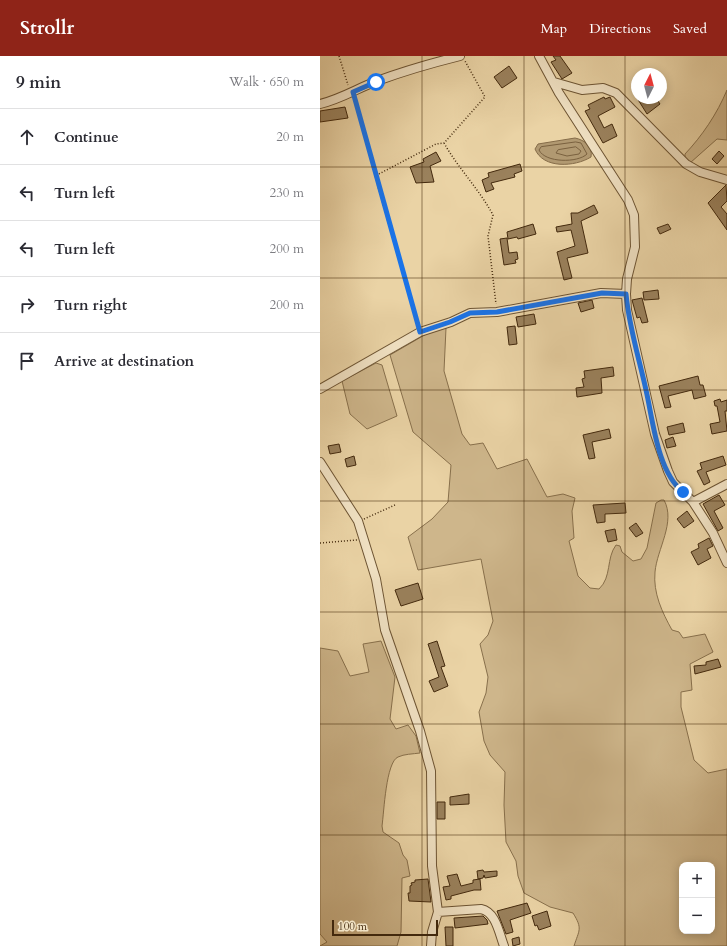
<!DOCTYPE html>
<html lang="en">
<head>
<meta charset="utf-8">
<style>
	:root { --surface:#fff; --page:#f7f7f7; --text:#2b2b33; --muted:#7c7c81; --line:#e1e1e2; --accent:#8f2418 }
	body { margin:0; font-family:Cardo,serif; background:var(--page); color:var(--text) }
	.controls { position:absolute; right:12px; bottom:12px; display:grid; overflow:hidden; border-radius:8px; box-shadow:0 2px 10px #0003 }
	.controls button { width:36px; height:36px; display:grid; place-items:center; padding:0; border:0; border-bottom:1px solid var(--line); background:var(--surface); color:var(--text); font:20px sans-serif }
	.compass { position:absolute; left:311px; top:12px; width:36px; height:36px; border-radius:50%; background:var(--surface); box-shadow:0 2px 10px #0003; rotate:6deg }
	.scale { position:absolute; left:12px; bottom:10px; width:106px; box-sizing:border-box; padding-left:4px; border:2px solid #43290d; border-top:0; font-size:11px; line-height:14px; white-space:nowrap; color:#43290d; -webkit-text-stroke:3px #f1e2c4; paint-order:stroke }
	.stop { position:absolute; width:12px; height:12px; margin:-9px; border:3px solid #1a73e8; border-radius:50%; background:#fff }
	.stop.end { background:#1a73e8; border-color:#fff; box-shadow:0 1px 4px #0008 }
	.list { margin:0; padding:0; list-style:none }
	h2 { display:flex; justify-content:space-between; align-items:center; height:52px; margin:0; padding:0 16px; font-size:17px }
	h2 small { font-size:13px; font-weight:400; color:var(--muted) }
	.list li { display:grid; grid-template-columns:26px 1fr auto; gap:12px; align-items:center; box-sizing:border-box; height:56px; padding:0 16px; border-top:1px solid var(--line) }
	.list b { display:block; font-size:15px; white-space:nowrap }
	.list em { font-size:13px; font-style:normal; color:var(--muted) }
	.icon { flex:none; width:22px; height:22px; fill:none; stroke:currentColor; stroke-width:2; stroke-linecap:round; stroke-linejoin:round }
	.map { position:relative; flex:none; width:407px; height:890px; overflow:hidden }
	header { display:flex; align-items:center; gap:24px; box-sizing:border-box; height:56px; padding:0 20px; background:var(--accent); color:#fff }
	header strong { font-size:19px }
	nav { display:flex; gap:22px; margin-inline-start:auto; font-size:14px }
	main { display:flex }
	aside { flex:1; background:var(--surface) }
	.map>svg:first-child { display:block }
</style>
</head>
<body>
<header>
<strong>Strollr</strong>
<nav><a>Map</a><a>Directions</a><a>Saved</a></nav>
</header>
<main>
<aside>
<h2>9 min<small>Walk · 650 m</small></h2>
<ul class="list">
<li><svg class="icon" aria-label="ahead" viewBox="0 0 24 24"><path d="M12 20V5M6 11l6-6 6 6"/></svg><div><b>Continue</b></div><em>20 m</em></li>
<li><svg class="icon" aria-label="left" viewBox="0 0 24 24"><path d="M17 20v-9H6M10 6l-5 5 5 5"/></svg><div><b>Turn left</b></div><em>230 m</em></li>
<li><svg class="icon" aria-label="left" viewBox="0 0 24 24"><path d="M17 20v-9H6M10 6l-5 5 5 5"/></svg><div><b>Turn left</b></div><em>200 m</em></li>
<li><svg class="icon" aria-label="right" viewBox="0 0 24 24"><path d="M7 20v-9h11M14 6l5 5-5 5"/></svg><div><b>Turn right</b></div><em>200 m</em></li>
<li><svg class="icon" aria-label="arrive" viewBox="0 0 24 24"><path d="M6 21V4h12l-3 4 3 4H6"/></svg><div><b>Arrive at destination</b></div></li>
</ul>
</aside>
<div class="map">
<svg width="407" height="890" viewBox="0 0 407 890">
	<rect width="100%" height="100%" fill="#ead3a5"/>
	<filter id="stains"><feTurbulence type="fractalNoise" baseFrequency=".005" numOctaves="4"/><feColorMatrix values="0 0 0 0 .2 0 0 0 0 .09 0 0 0 0 .02 0 0 0 .5 -.17"/></filter>
	<radialGradient id="worn" r=".72"><stop offset=".6" stop-color="#630" stop-opacity="0"/><stop offset="1" stop-color="#630" stop-opacity=".3"/></radialGradient>
	<!-- green -->
	<path fill="#ceb68b" stroke="#88704c" fill-rule="evenodd" d="M 407,34 L 407,84 L 397,83 L 370,107 L 365,103 L 365,98 C 382,80 397,58 407,34 Z
		M 120,270 L 126,272 L 124,315 L 142,378 L 150,389 L 163,387 L 177,413 L 207,403 L 227,441 L 243,438 L 255,442 L 252,455 L 254,482 L 249,485 L 258,520 L 270,532 L 279,533 C 292,521 286,502 296,489 L 300,490 L 302,496 L 313,505 L 321,503 L 327,492 L 336,447 L 341,444 L 344,444 C 356,466 337,493 335,516 C 333,537 342,556 352,574 L 359,576 L 363,582 L 385,578 L 393,596 L 370,608 L 372,634 L 361,636 L 361,651 L 374,704 L 388,717 L 407,713 L 407,890 L 254,890 C 259,874 263,873 253,857 L 230,851 L 204,837 L 198,820 L 196,805 L 186,786 L 184,749 L 185,716 L 170,699 L 164,685 L 159,656 L 166,637 L 168,621 L 160,588 L 168,579 L 173,565 L 161,503 L 98,514 L 88,481 L 112,463 L 128,446 L 131,409 L 93,376 L 70,299 ZM 362,809 L 392,809 L 392,875 L 362,875 Z
		M 56,307 L 62,309 L 77,360 L 47,373 L 30,358 L 22,325 Z
		M 61,585 L 75,621 L 70,663 L 76,673 L 88,669 L 96,680 L 100,697 C 93,698 84,698 78,701 C 66,706 64,756 62,770 L 63,776 L 79,787 L 83,799 L 87,804 L 90,820 L 82,822 L 81,876 L 77,890 L 0,890 L 7,886 L 0,878 L 0,592 L 18,595 L 30,620 L 49,616 L 43,588 Z"/>
	<!-- water -->
	<path fill="#b19971" stroke="#856c49" d="M 255,82 C 265,84 273,91 271,101 C 255,111 223,113 215,93 L 218,88 Z"/>
	<g fill="none" stroke-linecap="round" stroke-linejoin="round">
		<!-- shore -->
		<path stroke="#7a613f" stroke-width="1" d="M 256,86 L 261,87 L 267,98 C 258,107 225,107 219,94 L 221,91 Z
			M 256,91 L 261,95 L 259,98 L 247,100 L 236,97 L 238,94 Z"/>
	</g>
	<!-- building -->
	<path fill="#9a815c" stroke="#43290d" d="M 233,0 L 240,0 L 252,17 L 242,23 L 231,6 L 236,4 Z
		M 189,10 L 197,22 L 182,32 L 174,21 Z
		M 284,41 L 285,43 L 290,41 L 295,51 L 278,60 L 284,72 L 292,68 L 297,80 L 283,87 L 265,55 L 270,53 L 268,49 Z
		M 317,42 L 336,42 L 340,48 L 327,58 Z
		M 25,51 L 28,62 L 0,66 L 0,55 Z
		M 399,95 L 404,100 L 397,108 L 392,103 Z
		M 116,96 L 121,105 L 110,110 L 114,126 L 96,127 L 90,111 L 104,106 L 103,103 Z
		M 200,108 L 202,115 L 194,118 L 195,121 L 171,127 L 174,133 L 166,136 L 162,124 L 169,121 L 168,117 Z
		M 406,129 L 407,145 L 401,151 L 407,158 L 407,174 L 388,147 Z
		M 274,149 L 278,157 L 261,165 L 268,197 L 247,202 L 252,222 L 244,224 L 237,196 L 255,190 L 251,174 L 237,176 L 236,171 L 252,168 L 251,157 L 258,157 Z
		M 213,168 L 216,178 L 198,183 L 197,181 L 188,183 L 187,176 Z
		M 348,168 L 351,173 L 340,178 L 337,172 Z
		M 187,182 L 189,197 L 197,196 L 198,203 L 195,204 L 196,207 L 184,209 L 180,183 Z
		M 338,234 L 339,243 L 324,244 L 323,236 Z
		M 322,242 L 328,266 L 322,267 L 320,261 L 317,262 L 312,244 Z
		M 272,244 L 274,252 L 261,256 L 258,247 Z
		M 214,258 L 216,268 L 198,271 L 196,261 Z
		M 195,270 L 197,288 L 189,289 L 187,271 Z
		M 293,311 L 294,320 L 281,322 L 282,337 L 257,341 L 256,332 L 264,331 L 262,323 L 265,322 L 264,315 Z
		M 378,320 L 380,329 L 383,329 L 386,340 L 374,343 L 372,334 L 348,340 L 351,351 L 345,352 L 339,330 Z
		M 400,343 L 401,346 L 407,344 L 407,355 L 405,355 L 407,375 L 392,378 L 390,368 L 400,366 L 397,350 L 395,350 L 394,345 Z
		M 363,367 L 365,376 L 349,379 L 347,371 Z
		M 289,373 L 291,382 L 272,386 L 275,402 L 269,403 L 263,379 Z
		M 353,381 L 356,390 L 347,392 L 345,384 Z
		M 19,388 L 21,396 L 10,398 L 8,390 Z
		M 34,400 L 36,409 L 27,411 L 25,403 Z
		M 403,400 L 406,409 L 386,416 L 390,426 L 384,429 L 377,415 L 382,413 L 380,407 Z
		M 399,439 L 405,449 L 394,455 L 403,472 L 398,475 L 383,448 Z
		M 305,447 L 306,457 L 285,458 L 285,466 L 277,467 L 273,449 Z
		M 367,455 L 374,465 L 364,472 L 357,463 Z
		M 316,467 L 323,477 L 316,481 L 309,472 Z
		M 295,473 L 297,484 L 288,486 L 285,475 Z
		M 389,482 L 393,490 L 387,493 L 391,502 L 378,509 L 371,496 L 379,492 L 378,488 Z
		M 98,527 L 103,543 L 81,550 L 75,534 Z
		M 117,585 L 125,610 L 121,611 L 128,630 L 114,636 L 109,625 L 119,621 L 108,588 Z
		M 398,603 L 401,611 L 375,618 L 374,610 L 386,609 L 386,606 Z
		M 149,738 L 149,748 L 130,749 L 130,741 Z
		M 117,746 L 125,746 L 125,763 L 117,763 Z
		M 163,814 L 164,816 L 177,815 L 177,820 L 165,822 L 164,819 L 163,822 L 158,823 L 157,815 Z
		M 137,818 L 141,830 L 153,827 L 153,824 L 160,823 L 161,834 L 154,834 L 131,840 L 131,843 L 126,844 L 123,831 L 130,830 L 127,820 Z
		M 108,823 L 111,846 L 89,845 L 88,837 L 90,837 L 90,830 L 92,829 L 91,827 L 95,826 L 95,824 Z
		M 207,847 L 211,857 L 190,864 L 193,876 L 186,878 L 177,855 Z
		M 227,855 L 231,870 L 219,874 L 217,869 L 215,870 L 212,860 Z
		M 163,860 L 167,864 L 168,868 L 135,872 L 134,862 Z
		M 125,871 L 133,871 L 133,890 L 126,890 Z
		M 199,881 L 200,888 L 193,890 L 192,883 Z"/>
	<g fill="none" stroke-linecap="round" stroke-linejoin="round">
		<!-- minor casing -->
		<g stroke="#6d5433" stroke-width="10">
			<path id="minor" d="M 219,0 L 239,37 L 308,144 L 314,159 L 315,191 L 307,223 L 306,238 L 307,254 L 335,378 L 348,415 L 353,426 L 373,446 L 393,477 L 407,507
				M 234,26 L 262,34 L 283,32 L 296,37 L 366,108 L 380,116 L 407,124
				M 0,48 C 21,43 38,32 57,25 C 84,15 112,7 140,0
				M 0,333 L 100,276 L 131,266 L 150,257 L 177,256 L 281,237 L 306,238
				M 0,406 L 38,465 L 56,523 L 65,574 L 100,675 L 111,715 L 112,810 L 118,856 L 112,876 L 111,890
				M 373,446 L 407,428
				M 118,856 L 161,853 C 176,856 179,877 184,890"/>
		</g>
		<!-- path -->
		<path stroke="#43290d" stroke-width="1.5" stroke-dasharray="1 2" stroke-linecap="butt" d="M 19,0 L 28,29
			M 35,43 L 55,120 L 116,88 L 124,87 L 165,41 L 145,5
			M 124,87 C 138,112 159,133 173,159 L 168,180 L 176,248
			M 55,120 L 98,270
			M 44,463 L 75,449
			M 0,487 L 37,484"/>
		<!-- minor -->
		<use href="#minor" stroke="#f1e2c4" stroke-width="8"/>
	</g>
	<g fill="none" stroke-linecap="round" stroke-linejoin="round">
		<!-- route -->
		<path stroke="#1a73e8" stroke-width="5" d="M 56,26 L 33,36 L 100,276 L 130,266 L 150,257 L 177,256 L 282,237 L 306,238 C 309,271 319,302 326,334 C 333,364 337,415 363,436"/>
	</g>
	<!-- grid -->
	<path fill="none" stroke="#43290d" stroke-width="1" stroke-opacity="0.55" d="M 102,0 L 102,890M 204,0 L 204,890M 305,0 L 305,890M 0,111 L 407,111M 0,222 L 407,222M 0,334 L 407,334M 0,445 L 407,445M 0,556 L 407,556M 0,668 L 407,668M 0,779 L 407,779"/>
	<rect width="100%" height="100%" filter="url(#stains)"/>
	<rect width="100%" height="100%" fill="url(#worn)"/>
</svg>
<div class="controls">
<button>+</button>
<button>−</button>
</div>
<svg class="compass" viewBox="-18 -18 36 36"><path d="M0-13l5 13h-10z" fill="#e53935"/><path d="M0 13l5-13h-10z" fill="#7c7c81"/></svg>
<div class="scale">100 m</div>
<div class="stop" style="left:56px;top:26px"></div>
<div class="stop end" style="left:363px;top:436px"></div>
</div>
</main>
</body>
</html>
